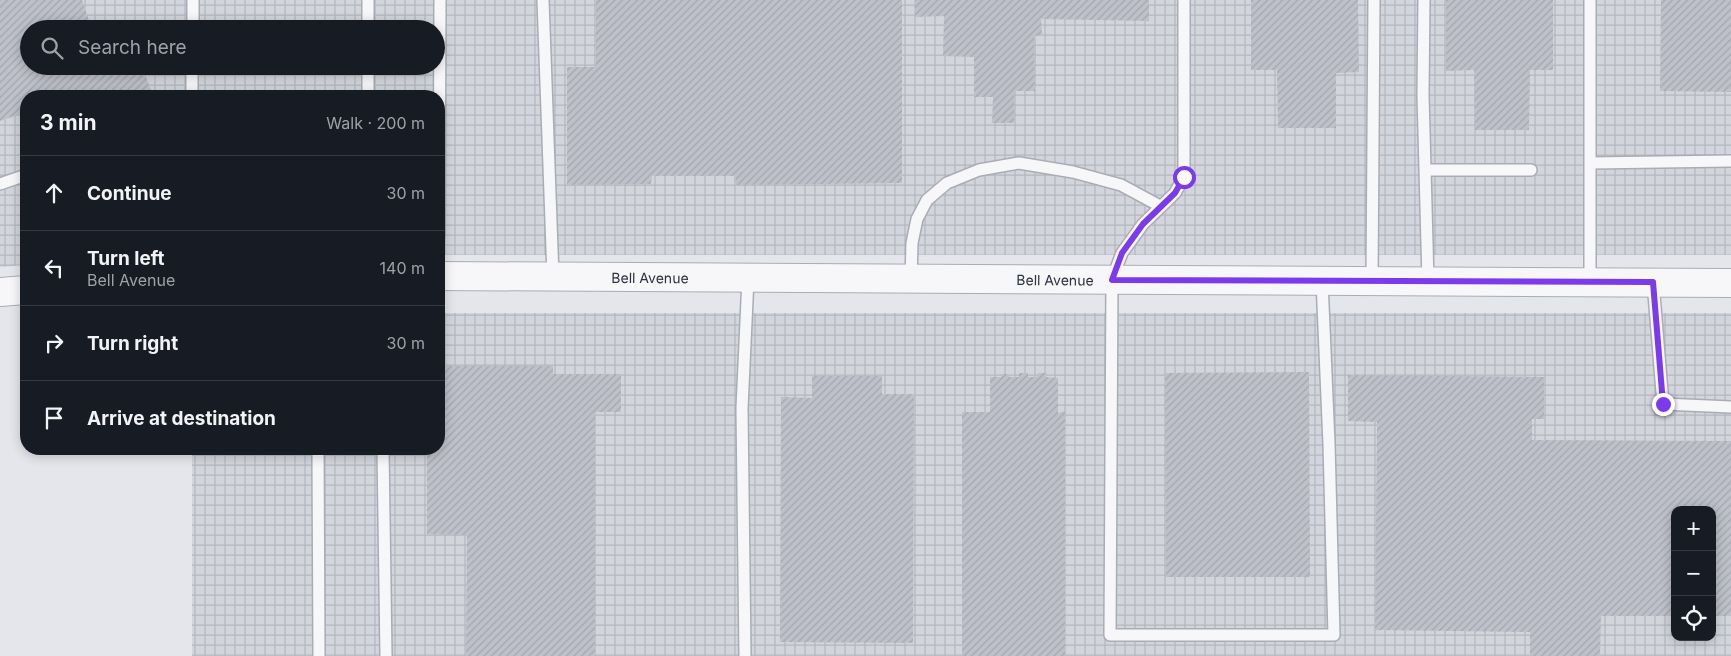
<!DOCTYPE html>
<html lang="en">
<head>
<meta charset="utf-8">
<style>
	:root { --surface:#171b24; --page:#242831; --text:#f1f3f6; --muted:#9ea1a6; --line:#363941 }
	body { margin:0; font-family:Inter,sans-serif; background:var(--page); color:var(--text) }
	.controls { position:absolute; right:15px; bottom:15px; display:grid; overflow:hidden; border-radius:10px; box-shadow:0 2px 12px #0003 }
	.controls button { width:45px; height:45px; display:grid; place-items:center; padding:0; border:0; border-bottom:1px solid var(--line); background:var(--surface); color:var(--text); font:25px sans-serif }
	.stop { position:absolute; width:15px; height:15px; margin:-11px; border:4px solid #7c3aed; border-radius:50%; background:#fff }
	.stop.end { background:#7c3aed; border-color:#fff; box-shadow:0 1px 5px #0008 }
	.list { margin:0; padding:0; list-style:none }
	h2 { display:flex; justify-content:space-between; align-items:center; height:65px; margin:0; padding:0 20px; font-size:21px }
	h2 small { font-size:16px; font-weight:400; color:var(--muted) }
	.list li { display:grid; grid-template-columns:32px 1fr auto; gap:15px; align-items:center; box-sizing:border-box; height:75px; padding:0 20px; border-top:1px solid var(--line) }
	.list b { display:block; font-size:19px; white-space:nowrap }
	.list p { margin:0; font-size:16px; white-space:nowrap; color:var(--muted) }
	.list em { font-size:16px; font-style:normal; color:var(--muted) }
	.icon { flex:none; width:28px; height:28px; fill:none; stroke:currentColor; stroke-width:2; stroke-linecap:round; stroke-linejoin:round }
	.map { position:relative; flex:none; width:1731px; height:656px; overflow:hidden }
	.search { position:absolute; background:var(--surface); box-shadow:0 2px 12px #0003; left:20px; top:20px; width:425px; height:55px; display:flex; align-items:center; gap:12px; box-sizing:border-box; padding:0 18px; border-radius:28px; color:var(--muted); font-size:19px }
	.panel { position:absolute; background:var(--surface); box-shadow:0 2px 12px #0003; left:20px; top:90px; width:425px; height:365px; border-radius:20px }
	.map>svg:first-child { display:block }
</style>
</head>
<body>
<div class="map">
<svg width="1731" height="656" viewBox="0 0 1731 656">
	<defs>
		<pattern id="industrial-grid" width="8" height="8" patternUnits="userSpaceOnUse" patternTransform="scale(1.25)"><rect width="8" height="8" fill="#d3d5dd"/><path d="M0 4h8M4 0v8" fill="none" stroke="#b5b7bf"/></pattern>
		<pattern id="building-hatch" width="6" height="6" patternUnits="userSpaceOnUse" patternTransform="scale(1.25)"><rect width="6" height="6" fill="#bfc1ca"/><path d="M-1 1l2-2M0 6l6-6M5 7l2-2" fill="none" stroke="#a4a6af"/></pattern>
	</defs>
	<rect width="100%" height="100%" fill="#e5e6eb"/>
	<!-- industrial -->
	<path fill="url(#industrial-grid)" fill-rule="evenodd" d="M 0,0 L 1731,0 L 1731,255 L 439,255 L 439,96 L 26,96 L 26,265 L 0,267 ZM 29,29 L 436,29 L 436,66 L 29,66 Z
		M 439,313 L 1731,313 L 1731,656 L 192,656 L 192,449 L 439,449 ZM 1675,510 L 1712,510 L 1712,637 L 1675,637 Z"/>
	<!-- building -->
	<path fill="url(#building-hatch)" d="M 0,0 L 82,0 L 92,29 L 29,29 L 29,66 L 142,66 L 153,96 L 88,96 L 86,91 L 71,96 L 26,96 L 26,112 L 0,121 Z
		M 596,0 L 902,0 L 902,183 L 735,185 L 736,176 L 652,176 L 651,184 L 567,185 L 567,67 L 596,67 Z
		M 915,0 L 1149,0 L 1149,21 L 1041,19 L 1042,36 L 1034,36 L 1035,91 L 1014,91 L 1014,123 L 992,123 L 993,97 L 974,97 L 974,57 L 943,56 L 944,16 L 915,17 Z
		M 1251,0 L 1358,0 L 1359,72 L 1336,73 L 1336,128 L 1278,128 L 1277,70 L 1251,70 Z
		M 1446,0 L 1553,0 L 1553,70 L 1530,70 L 1529,130 L 1475,130 L 1474,70 L 1446,71 Z
		M 1661,0 L 1731,0 L 1731,92 L 1660,91 Z
		M 439,366 L 553,366 L 553,374 L 621,374 L 621,412 L 595,412 L 595,656 L 466,656 L 467,535 L 427,534 L 427,449 L 439,449 Z
		M 1309,372 L 1310,577 L 1166,577 L 1165,373 Z
		M 1019,373 L 1028,373 L 1028,377 L 1037,377 L 1038,373 L 1047,373 L 1046,377 L 1058,378 L 1058,413 L 1065,411 L 1065,656 L 962,656 L 962,412 L 990,412 L 990,377 L 1001,377 L 1002,374 L 1009,374 L 1009,377 L 1019,377 Z
		M 1348,375 L 1544,377 L 1544,419 L 1532,419 L 1532,440 L 1731,441 L 1731,616 L 1712,616 L 1712,510 L 1675,510 L 1675,616 L 1601,616 L 1600,656 L 1530,656 L 1530,632 L 1375,630 L 1377,422 L 1348,421 Z
		M 812,376 L 882,376 L 882,394 L 914,394 L 913,643 L 780,642 L 781,397 L 812,398 Z"/>
	<g fill="none" stroke-linecap="round" stroke-linejoin="round">
		<!-- service casing -->
		<g stroke="#aaacb5" stroke-width="14">
			<path id="service" d="M 368,0 L 368,29
				M 543,0 L 553,277
				M 1184,0 L 1184,177 L 1175,193 L 1143,224 L 1122,253 L 1112,279 L 1110,635 L 1334,635 L 1329,444 L 1322,281
				M 1424,0 L 1423,95 L 1428,281
				M 193,29 L 193,0
				M 368,66 L 368,96
				M 192,96 L 192,66
				M 1590,163 L 1731,161
				M 1425,170 L 1531,170
				M 0,184 L 26,175
				M 439,236 L 440,0
				M 911,279 L 912,243 L 917,219 L 927,200 L 947,183 L 979,170 L 1019,163 L 1073,172 L 1121,185 L 1160,206
				M 1372,281 L 1374,0
				M 1590,282 L 1590,0
				M 1653,282 L 1663,404 L 1731,407
				M 318,449 L 319,656
				M 383,449 L 386,656
				M 745,656 L 742,408 L 748,278"/>
		</g>
		<!-- tertiary casing -->
		<g stroke="#aaacb5" stroke-width="30">
			<g id="tertiary">
				<path id="s1" d="M 439,276 L 1731,283"/>
				<path d="M 0,292 L 26,290"/>
			</g>
		</g>
		<!-- service -->
		<use href="#service" stroke="#f7f7fa" stroke-width="11"/>
		<!-- tertiary -->
		<use href="#tertiary" stroke="#f7f7fa" stroke-width="28"/>
	</g>
	<g fill="none" stroke-linecap="round" stroke-linejoin="round">
		<!-- route -->
		<path stroke="#7c3aed" stroke-width="6" d="M 1184,177 L 1175,193 L 1143,224 L 1122,253 L 1112,280 L 1653,282 L 1663,404"/>
	</g>
	<g text-anchor="middle" dominant-baseline="central" stroke-width="5" stroke-linejoin="round" paint-order="stroke">
		<!-- street labels -->
		<g font-size="14" fill="#2d3142" stroke="#f4f5f8">
			<text stroke="none"><textPath href="#s1" startOffset="211">Bell Avenue</textPath></text>
			<text stroke="none"><textPath href="#s1" startOffset="616">Bell Avenue</textPath></text>
		</g>
	</g>
</svg>
<div class="controls">
<button>+</button>
<button>−</button>
<button><svg class="icon" aria-label="locate" viewBox="0 0 24 24"><circle cx="12" cy="12" r="6"/><path d="M12 2v4M12 18v4M2 12h4M18 12h4"/></svg></button>
</div>
<div class="stop" style="left:1184px;top:177px"></div>
<div class="stop end" style="left:1663px;top:404px"></div>
<div class="search"><svg class="icon" aria-label="search" viewBox="0 0 24 24"><circle cx="10" cy="10" r="6"/><path d="M15 15l6 6"/></svg>Search here</div>
<section class="panel">
<h2>3 min<small>Walk · 200 m</small></h2>
<ul class="list">
<li><svg class="icon" aria-label="ahead" viewBox="0 0 24 24"><path d="M12 20V5M6 11l6-6 6 6"/></svg><div><b>Continue</b></div><em>30 m</em></li>
<li><svg class="icon" aria-label="left" viewBox="0 0 24 24"><path d="M17 20v-9H6M10 6l-5 5 5 5"/></svg><div><b>Turn left</b><p>Bell Avenue</p></div><em>140 m</em></li>
<li><svg class="icon" aria-label="right" viewBox="0 0 24 24"><path d="M7 20v-9h11M14 6l5 5-5 5"/></svg><div><b>Turn right</b></div><em>30 m</em></li>
<li><svg class="icon" aria-label="arrive" viewBox="0 0 24 24"><path d="M6 21V4h12l-3 4 3 4H6"/></svg><div><b>Arrive at destination</b></div></li>
</ul>
</section>
</div>
</body>
</html>
